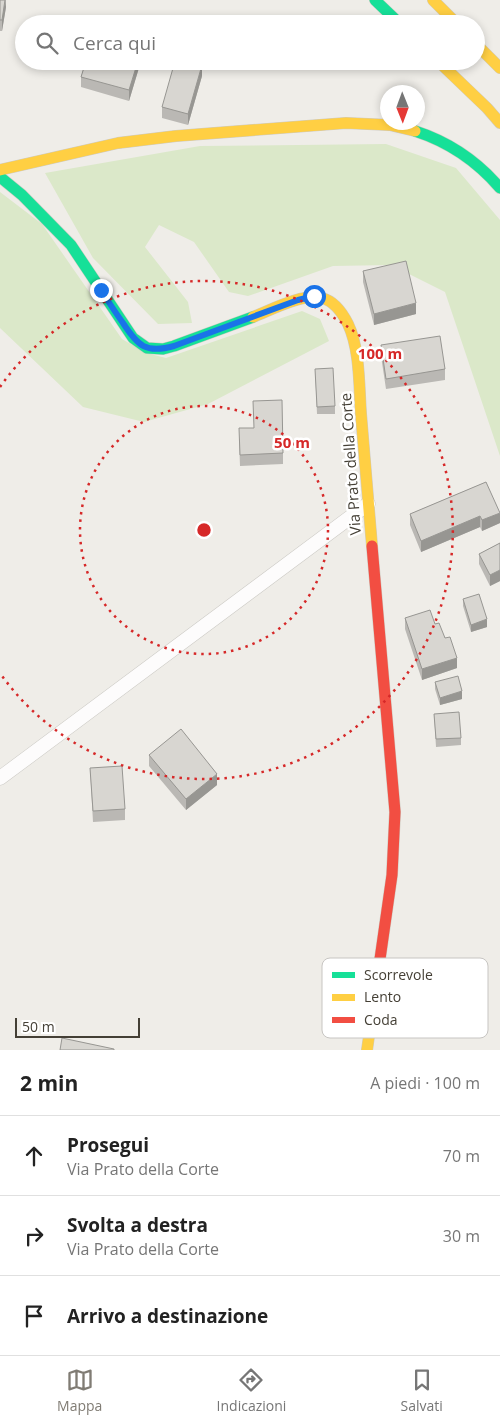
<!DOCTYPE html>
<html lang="it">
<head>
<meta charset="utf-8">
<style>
	:root { --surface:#fff; --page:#f6f6f6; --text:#222; --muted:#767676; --line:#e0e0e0; --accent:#807c74 }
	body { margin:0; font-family:"Open Sans",sans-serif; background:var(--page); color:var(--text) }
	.compass { position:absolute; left:380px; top:85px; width:45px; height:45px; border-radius:50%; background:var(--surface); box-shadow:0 2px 8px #0003; rotate:179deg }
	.scale { position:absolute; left:15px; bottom:12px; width:125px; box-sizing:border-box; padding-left:5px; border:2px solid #443f35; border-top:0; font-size:14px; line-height:18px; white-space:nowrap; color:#443f35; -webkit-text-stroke:4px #fff; paint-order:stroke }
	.stop { position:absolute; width:15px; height:15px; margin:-11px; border:4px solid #1a73e8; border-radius:50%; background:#fff }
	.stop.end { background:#1a73e8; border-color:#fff; box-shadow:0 1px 5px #0008 }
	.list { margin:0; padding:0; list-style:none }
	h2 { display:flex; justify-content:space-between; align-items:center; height:65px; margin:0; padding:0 20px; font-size:21px }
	h2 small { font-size:16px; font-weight:400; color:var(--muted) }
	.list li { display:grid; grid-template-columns:32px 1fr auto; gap:15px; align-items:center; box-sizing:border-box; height:80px; padding:0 20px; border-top:1px solid var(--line) }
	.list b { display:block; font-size:19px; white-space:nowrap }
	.list p { margin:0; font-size:16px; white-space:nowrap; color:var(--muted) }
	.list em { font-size:16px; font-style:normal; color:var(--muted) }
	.icon { flex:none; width:28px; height:28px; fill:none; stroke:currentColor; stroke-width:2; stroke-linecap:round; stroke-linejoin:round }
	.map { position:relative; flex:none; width:500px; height:1050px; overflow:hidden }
	.search { position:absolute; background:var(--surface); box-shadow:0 2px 8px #0003; left:15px; right:15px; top:15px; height:55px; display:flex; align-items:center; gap:12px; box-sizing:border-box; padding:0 18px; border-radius:28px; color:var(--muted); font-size:19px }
	.sheet { height:305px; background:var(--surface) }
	nav { display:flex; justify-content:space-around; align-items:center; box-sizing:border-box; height:70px; border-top:1px solid var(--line); background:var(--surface); font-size:14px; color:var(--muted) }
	nav a { display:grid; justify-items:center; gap:2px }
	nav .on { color:var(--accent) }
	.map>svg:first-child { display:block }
</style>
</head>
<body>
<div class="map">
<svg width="500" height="1050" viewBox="0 0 500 1050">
	<rect width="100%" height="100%" fill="#efede8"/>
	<!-- green -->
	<path fill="#dbe8c9" d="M 386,144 L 456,168 L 500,220 L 500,456 L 445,292 L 391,265 L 333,266 L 248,296 L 229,292 L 194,242 L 159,225 L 145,247 L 188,302 L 192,323 L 158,324 L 93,258 L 45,173 L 200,146 Z
		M 0,192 L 42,224 L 122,339 L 146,353 L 166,358 L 302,311 L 320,319 L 329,341 L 208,404 L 144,422 L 83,407 L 0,328 Z"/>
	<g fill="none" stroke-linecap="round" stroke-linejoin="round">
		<!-- street casing -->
		<g stroke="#cdcbc6" stroke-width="15">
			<path id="street" d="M 0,778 L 368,504"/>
		</g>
		<!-- fast casing -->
		<g stroke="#cecac0" stroke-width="12">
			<path id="fast" d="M 375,0 L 400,24
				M 415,131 C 449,142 477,161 500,188
				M 0,177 L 22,195 L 71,245 L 133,338 L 147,348 L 163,349 L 174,346 L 253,317"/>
		</g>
		<!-- slow casing -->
		<g stroke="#cecac0" stroke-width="12">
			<path id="slow" d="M 433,0 L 457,24
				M 476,44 L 500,68
				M 438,61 L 487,108 L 500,123
				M 0,170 L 118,143 L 176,136 L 346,123 L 390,125 L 415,131
				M 253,317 C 271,310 303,293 322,298 C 334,301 343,314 348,324 C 360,349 359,386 361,414 C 365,458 368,502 372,546
				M 367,1050 L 380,959"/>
		</g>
		<!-- jam casing -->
		<g stroke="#cecac0" stroke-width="12">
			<path id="jam" d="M 372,546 L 395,812 L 392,875 L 380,959"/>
		</g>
		<!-- street -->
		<use href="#street" stroke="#fdfcfc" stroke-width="14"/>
		<!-- fast -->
		<use href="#fast" stroke="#16e098" stroke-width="11"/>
		<!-- slow -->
		<use href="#slow" stroke="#ffcf43" stroke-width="11"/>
		<!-- jam -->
		<use href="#jam" stroke="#f24e42" stroke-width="11"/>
	</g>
	<!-- wall -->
	<path fill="#bab8b4" d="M 0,0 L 6,0 L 6,7 L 2,31 L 0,31 Z
		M 86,61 L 141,61 L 129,101 L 81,87 L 81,77 Z
		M 202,76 L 188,125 L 162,118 L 162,107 Z
		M 363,271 L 416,314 L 374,325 L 363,282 Z
		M 381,345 L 445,369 L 445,380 L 386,389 L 381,356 Z
		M 315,369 L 335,406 L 335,414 L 317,414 Z
		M 239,439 L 283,453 L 283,464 L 240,466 Z
		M 486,482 L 500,523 L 482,531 L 480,527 L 421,552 L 410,525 L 410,514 Z
		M 500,543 L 500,581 L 490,586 L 479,564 L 479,554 Z
		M 463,599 L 487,627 L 471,632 L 463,606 Z
		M 405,618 L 435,624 L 445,638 L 457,668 L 422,680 L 405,629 Z
		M 435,682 L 462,699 L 440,705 L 435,689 Z
		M 434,714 L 461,738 L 461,745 L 436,747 Z
		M 149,755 L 217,785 L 186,810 L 149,766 Z
		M 90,768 L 125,809 L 125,820 L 93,822 Z"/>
	<!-- shaded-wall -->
	<path fill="#979692" d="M 5,0 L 6,7 L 2,31 L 2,20 Z
		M 138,61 L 141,61 L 129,101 L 129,90 Z
		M 202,65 L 202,76 L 188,125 L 188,114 Z
		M 416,303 L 416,314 L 374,325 L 374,314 Z
		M 500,513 L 500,523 L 482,531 L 482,520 Z
		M 480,516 L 480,527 L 421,552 L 421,541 Z
		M 500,570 L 500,581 L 490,586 L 490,575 Z
		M 487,619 L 487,627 L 471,632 L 471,625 Z
		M 457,658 L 457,668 L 422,680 L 422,669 Z
		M 462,691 L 462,699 L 440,705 L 440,698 Z
		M 217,774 L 217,785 L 186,810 L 186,799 Z"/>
	<!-- building -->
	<path fill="#d8d6d1" stroke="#979692" d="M 0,0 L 5,0 L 2,20 L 0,20 Z
		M 86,61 L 138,61 L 129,90 L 81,77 Z
		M 175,61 L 190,61 L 202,65 L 188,114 L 162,107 Z
		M 406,261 L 416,303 L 374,314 L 363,271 Z
		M 440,336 L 445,369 L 386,379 L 381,345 Z
		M 333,368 L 335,406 L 317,407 L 315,369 Z
		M 282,400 L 283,453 L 240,455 L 239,428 L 254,428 L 253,401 Z
		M 486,482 L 500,513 L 482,520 L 480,516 L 421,541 L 410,514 Z
		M 500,543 L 500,570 L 490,575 L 479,554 Z
		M 479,594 L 487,619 L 471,625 L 463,599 Z
		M 430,610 L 435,624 L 439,623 L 445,638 L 450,637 L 457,658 L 422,669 L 405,618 Z
		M 458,676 L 462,691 L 440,698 L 435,682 Z
		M 459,712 L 461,738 L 436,739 L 434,714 Z
		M 181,729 L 217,774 L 186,799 L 149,755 Z
		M 122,766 L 125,809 L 93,811 L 90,768 Z
		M 62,1038 L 114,1049 L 114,1050 L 60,1050 Z"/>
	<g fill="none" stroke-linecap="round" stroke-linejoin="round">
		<!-- route -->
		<path stroke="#1a73e8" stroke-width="6" d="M 101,290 C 108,301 115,312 123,323 C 138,346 146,354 174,346 L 298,300 L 314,296"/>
	</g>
	<!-- distance rings -->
	<g fill="none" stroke="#d62828" stroke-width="2.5" stroke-dasharray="2.5 5">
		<circle cx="204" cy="530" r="124"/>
		<path d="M0 387A249 249 0 1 1 0 673"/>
	</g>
	<g text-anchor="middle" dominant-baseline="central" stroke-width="5" stroke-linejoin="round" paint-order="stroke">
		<!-- street labels -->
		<g font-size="15" fill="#443f35" stroke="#fff">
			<text transform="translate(350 464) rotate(-94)">Via Prato della Corte</text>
		</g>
	</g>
	<!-- legend -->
	<rect x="322" y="958" width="166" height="80" rx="8" fill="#fff" stroke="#c7c5c2" stroke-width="1"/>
	<rect x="332" y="972" width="23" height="6" fill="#16e098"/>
	<rect x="332" y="994" width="23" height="7" fill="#ffcf43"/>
	<rect x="332" y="1017" width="23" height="6" fill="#f24e42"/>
	<g font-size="14" fill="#443f35">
		<text x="364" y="980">Scorrevole</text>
		<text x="364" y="1002">Lento</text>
		<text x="364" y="1025">Coda</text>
	</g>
	<circle cx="204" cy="530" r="8" fill="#d62828" stroke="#fff" stroke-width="2.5"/>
	<g font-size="15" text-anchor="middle" font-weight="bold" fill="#d62828" stroke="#fff" stroke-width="5" stroke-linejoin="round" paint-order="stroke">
		<text x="380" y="359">100 m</text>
		<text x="292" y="448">50 m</text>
	</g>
</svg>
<svg class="compass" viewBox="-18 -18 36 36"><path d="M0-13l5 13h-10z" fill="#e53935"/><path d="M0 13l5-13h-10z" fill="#767676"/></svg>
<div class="scale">50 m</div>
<div class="stop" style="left:314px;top:296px"></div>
<div class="stop end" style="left:101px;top:290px"></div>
<div class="search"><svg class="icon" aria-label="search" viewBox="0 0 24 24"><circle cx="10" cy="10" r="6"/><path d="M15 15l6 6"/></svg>Cerca qui</div>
</div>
<section class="sheet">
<h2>2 min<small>A piedi · 100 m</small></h2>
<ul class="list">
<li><svg class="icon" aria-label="ahead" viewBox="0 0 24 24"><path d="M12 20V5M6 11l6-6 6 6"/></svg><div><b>Prosegui</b><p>Via Prato della Corte</p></div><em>70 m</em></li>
<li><svg class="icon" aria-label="right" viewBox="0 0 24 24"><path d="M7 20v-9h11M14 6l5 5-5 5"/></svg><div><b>Svolta a destra</b><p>Via Prato della Corte</p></div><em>30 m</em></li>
<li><svg class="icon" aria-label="arrive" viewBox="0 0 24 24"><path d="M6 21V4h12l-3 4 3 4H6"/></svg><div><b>Arrivo a destinazione</b></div></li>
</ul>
</section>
<nav>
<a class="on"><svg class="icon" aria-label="map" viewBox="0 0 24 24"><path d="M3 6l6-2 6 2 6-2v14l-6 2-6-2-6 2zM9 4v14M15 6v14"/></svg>Mappa</a>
<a><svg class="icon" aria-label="directions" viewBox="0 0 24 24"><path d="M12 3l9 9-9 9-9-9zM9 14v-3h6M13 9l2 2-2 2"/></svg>Indicazioni</a>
<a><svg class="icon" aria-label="saved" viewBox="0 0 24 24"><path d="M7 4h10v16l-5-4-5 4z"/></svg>Salvati</a>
</nav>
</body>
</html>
